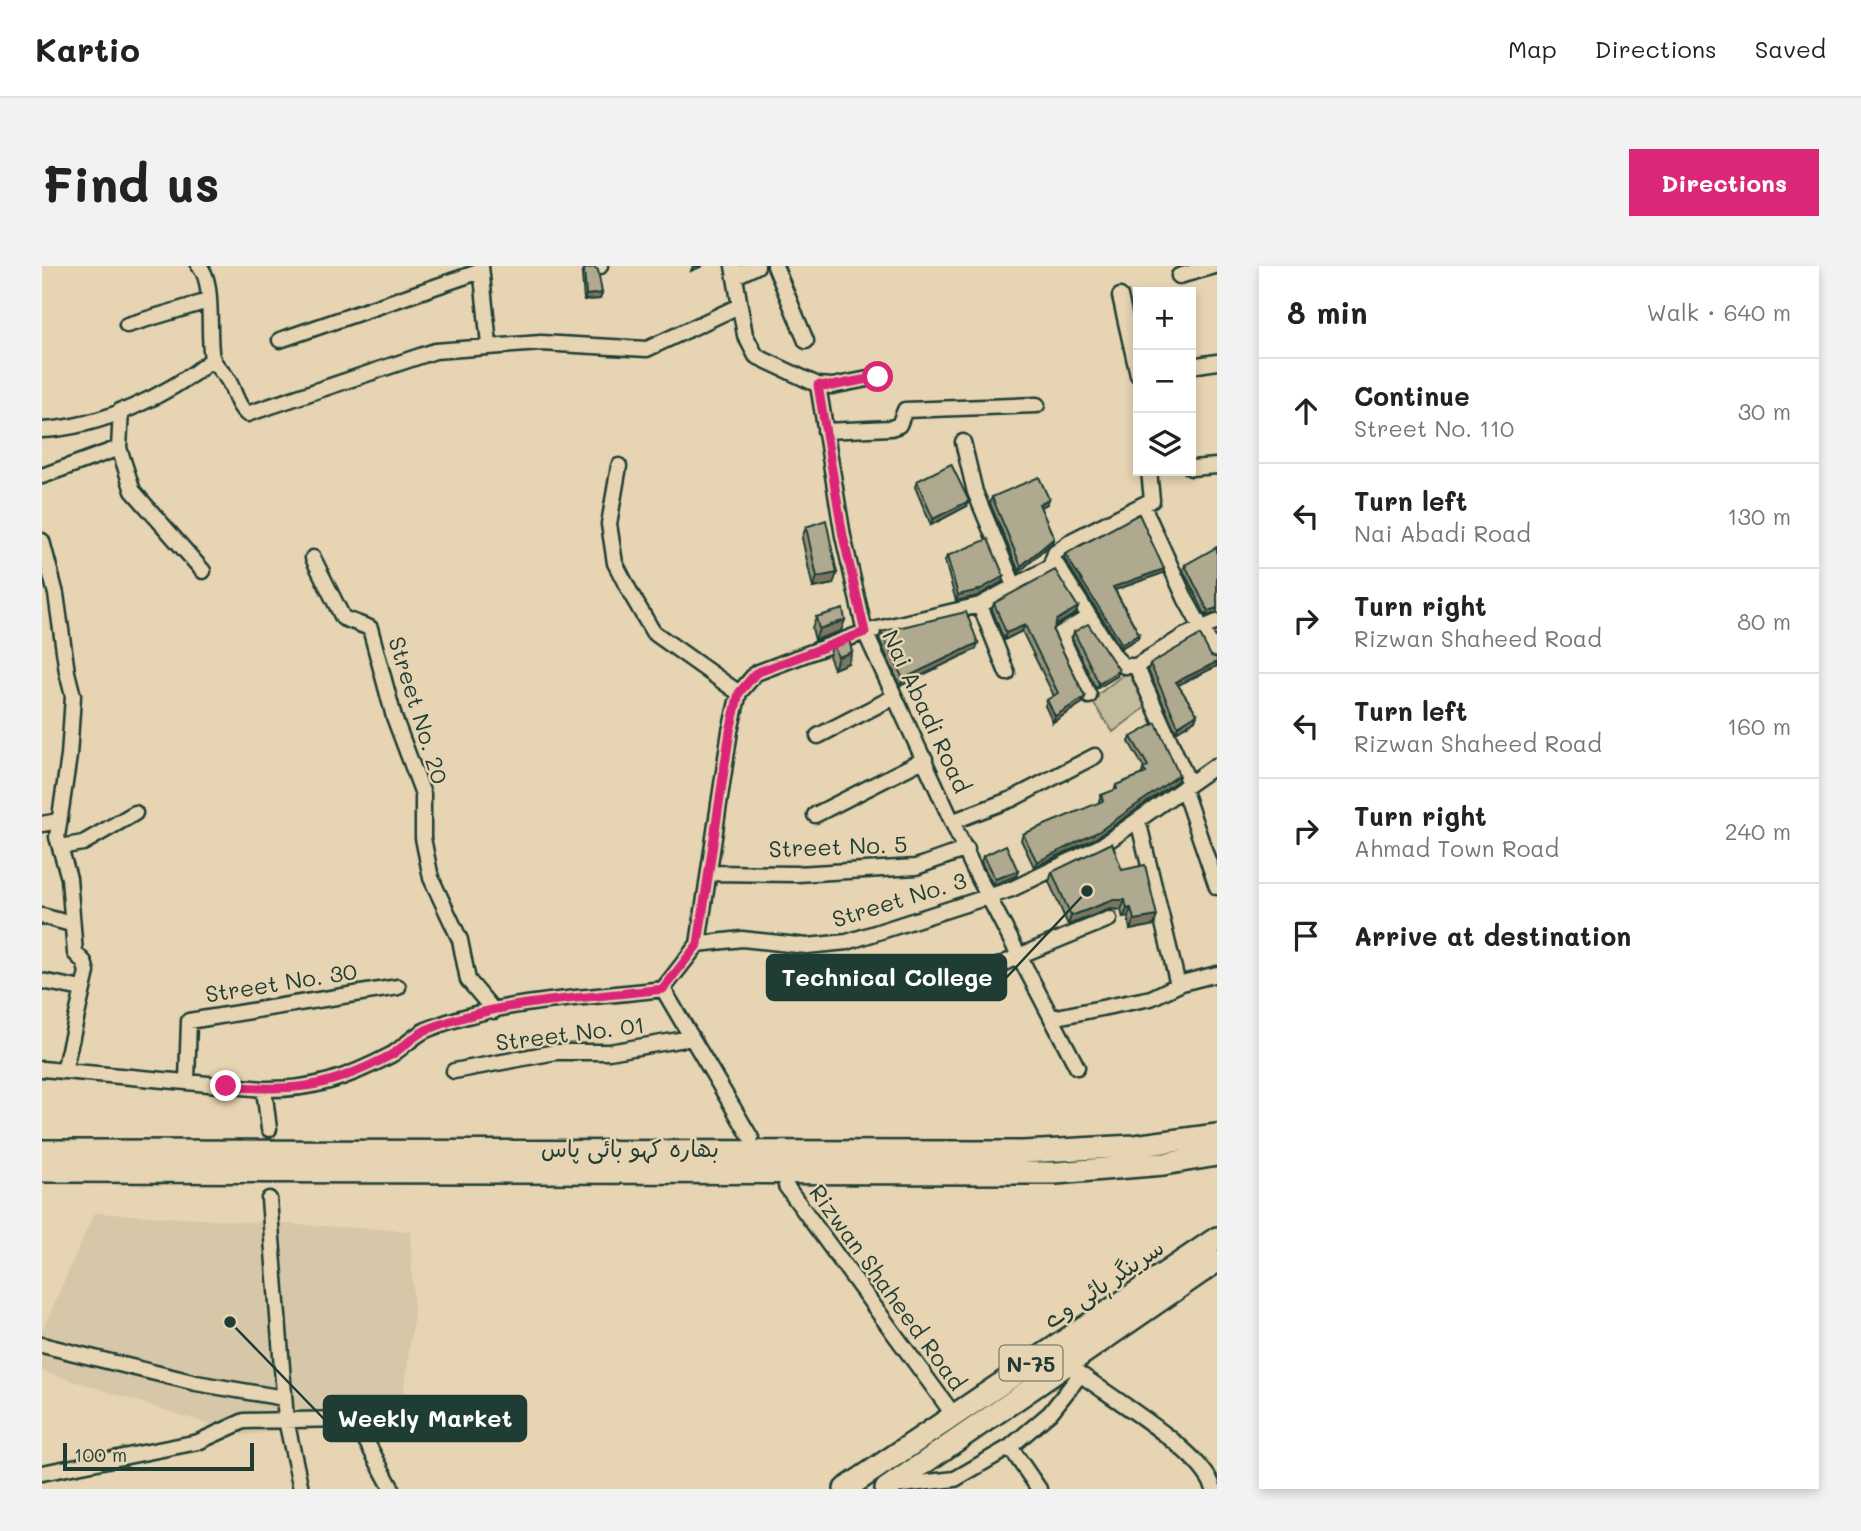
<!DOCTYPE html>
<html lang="en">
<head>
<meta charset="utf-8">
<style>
	:root { --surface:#fff; --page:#f2f2f2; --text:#222; --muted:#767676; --line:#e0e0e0; --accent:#db2777 }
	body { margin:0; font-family:Mali,"Playpen Sans Arabic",sans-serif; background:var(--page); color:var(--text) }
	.controls { position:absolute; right:21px; top:21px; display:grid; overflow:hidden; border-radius:0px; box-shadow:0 4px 10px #0003 }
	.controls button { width:63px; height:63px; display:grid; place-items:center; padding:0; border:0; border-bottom:2px solid var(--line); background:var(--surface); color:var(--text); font:35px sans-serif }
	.scale { position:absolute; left:21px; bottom:18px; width:191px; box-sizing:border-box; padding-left:7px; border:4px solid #1f3d34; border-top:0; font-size:19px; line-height:24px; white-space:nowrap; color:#1f3d34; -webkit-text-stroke:5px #e6d4b2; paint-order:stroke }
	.stop { position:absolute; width:21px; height:21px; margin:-16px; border:5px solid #db2777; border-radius:50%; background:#fff }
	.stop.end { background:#db2777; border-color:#fff; box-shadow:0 2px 7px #0008 }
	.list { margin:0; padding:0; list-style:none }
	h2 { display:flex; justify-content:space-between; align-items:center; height:91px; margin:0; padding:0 28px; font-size:30px }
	h2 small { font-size:23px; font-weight:400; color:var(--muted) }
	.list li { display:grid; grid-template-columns:46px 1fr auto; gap:21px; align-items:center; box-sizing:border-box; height:105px; padding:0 28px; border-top:2px solid var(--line) }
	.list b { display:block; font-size:26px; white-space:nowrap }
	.list p { margin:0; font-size:23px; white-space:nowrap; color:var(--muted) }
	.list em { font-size:23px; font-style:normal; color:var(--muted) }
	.icon { flex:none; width:38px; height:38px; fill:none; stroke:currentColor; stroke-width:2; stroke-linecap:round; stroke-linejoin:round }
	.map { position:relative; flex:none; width:1175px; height:1223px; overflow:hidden; border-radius:0px }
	header { display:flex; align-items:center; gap:42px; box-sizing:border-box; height:98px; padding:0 35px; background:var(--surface); border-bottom:2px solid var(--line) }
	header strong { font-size:33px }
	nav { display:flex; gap:38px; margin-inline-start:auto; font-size:24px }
	.intro { display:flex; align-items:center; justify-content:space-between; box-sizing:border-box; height:168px; padding:0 42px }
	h1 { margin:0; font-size:49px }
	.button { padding:18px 32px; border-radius:0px; background:var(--accent); color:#fff; font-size:24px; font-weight:700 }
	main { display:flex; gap:42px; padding:0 42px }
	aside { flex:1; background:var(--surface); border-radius:0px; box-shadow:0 4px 10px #0003 }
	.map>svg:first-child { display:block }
</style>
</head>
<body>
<header>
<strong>Kartio</strong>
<nav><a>Map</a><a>Directions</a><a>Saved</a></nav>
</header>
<div class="intro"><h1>Find us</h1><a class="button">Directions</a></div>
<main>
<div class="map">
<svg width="1175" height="1223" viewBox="0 0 1175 1223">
	<rect width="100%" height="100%" fill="#e6d4b2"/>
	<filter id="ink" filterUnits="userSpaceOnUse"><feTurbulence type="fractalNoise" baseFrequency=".0143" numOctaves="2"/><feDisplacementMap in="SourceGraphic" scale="14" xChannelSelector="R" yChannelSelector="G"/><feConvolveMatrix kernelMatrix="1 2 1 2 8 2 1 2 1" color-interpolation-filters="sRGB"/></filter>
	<g filter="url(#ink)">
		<!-- built -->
		<path fill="#d6c7a8" d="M 52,947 L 368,965 L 372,1047 L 357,1163 L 301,1159 L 201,1169 L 0,1105 L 0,1065 Z"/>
		<!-- green -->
		<path fill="#c5bb9d" stroke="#727c68" stroke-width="2" d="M 1086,405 L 1104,441 L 1071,466 L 1049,434 Z"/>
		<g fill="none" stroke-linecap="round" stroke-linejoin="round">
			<!-- minor-tunnel -->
			<path stroke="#beb699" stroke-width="14" stroke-dasharray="14 7" stroke-linecap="butt" d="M 227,863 L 227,933"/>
			<!-- minor casing -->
			<g stroke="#1f3d34" stroke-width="19">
				<path id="minor" d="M 157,0 C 173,14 165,71 170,92 C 173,100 182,107 186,114 C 193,125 194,139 205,148 L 393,85 L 499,77 L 605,83 L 697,40
					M 439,0 L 447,79
					M 691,0 L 703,69 L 714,90 L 776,119 L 801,270 L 823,366 L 931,601 L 1035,801
					M 733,0 L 764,75
					M 557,1 L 558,0
					M 694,10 L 715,0
					M 1137,10 L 1173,0
					M 1078,30 L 1096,109
					M 85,59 L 166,35
					M 238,74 L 439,5
					M 1149,100 L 1175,96
					M 776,119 L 790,120 L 836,111
					M 79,144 L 77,182 L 91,225 L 161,305
					M 0,164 C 59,161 125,130 171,93
					M 783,165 L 849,162 L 857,159 L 863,144 L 995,139
					M 921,176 L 933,226 L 973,322
					M 577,200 L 567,258 L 573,297 L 589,328 L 611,366 L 697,427
					M 1149,202 L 1175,200
					M 0,210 L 77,182
					M 1101,240 L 1144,334 L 1175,390
					M 0,275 L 14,328 L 25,406 L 31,430 L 27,490 L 15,571 L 27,612 L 33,687 L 42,696 L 45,706 L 22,805
					M 271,292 L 301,352 L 328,362 L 352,451 L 381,528 L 381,572 L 389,612 L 418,674 L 426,714 L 452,745
					M 1011,293 L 1073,391 L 1082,400 L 1094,400
					M 938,339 L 965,407
					M 1047,351 L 1018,368 L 1047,430
					M 1094,400 L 1147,517
					M 1094,400 L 1142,370 L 1175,356
					M 776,470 L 852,431
					M 1141,522 L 1175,621
					M 773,549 L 883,493
					M 1096,554 L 1136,719
					M 912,555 L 970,533 L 1053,490
					M 0,558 L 16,555
					M 18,581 L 41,577 L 93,547
					M 667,607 L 755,608 L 874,601 L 925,583
					M 0,650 L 29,658
					M 656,678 L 700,673 L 765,680 L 805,676 L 970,623 L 1059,580 L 1173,500
					M 0,715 L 40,723
					M 919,718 L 979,689 L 1067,653
					M 1010,752 L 1109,732 L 1140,717 L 1175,708
					M 0,803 L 222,823 C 271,824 305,812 349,789 C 361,782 371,770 384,764 C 459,733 541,733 621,723
					M 412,805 L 514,786 L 567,786 L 649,772
					M 145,814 L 147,755 L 356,721
					M 222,823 L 227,863
					M 709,872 L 621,723 L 656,678 L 688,465 L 697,427 L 714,407 L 823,366 L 938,339 L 1008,301 L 1013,287 L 1031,274 L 1110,234 L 1107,205
					M 744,920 L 911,1148
					M 227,933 L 244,1154 L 259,1223
					M 0,1079 L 154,1117 L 242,1132
					M 1025,1098 C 1061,1128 1158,1181 1172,1223
					M 968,1181 L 1008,1147 L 1038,1109
					M 0,1207 L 156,1176 L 202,1155 L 302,1153 L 315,1158 L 350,1223
					M 851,1220 L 913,1213 L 968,1181 L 997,1223"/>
			</g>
			<!-- highway casing -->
			<g stroke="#1f3d34" stroke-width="26">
				<path id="highway" d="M 0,885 L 981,886 L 1092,880 L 1175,869
					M 0,905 L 1014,907 L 1122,898 L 1175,889
					M 803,1223 L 1175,972
					M 844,1223 L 1175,995"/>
			</g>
			<!-- minor -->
			<use href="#minor" stroke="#e6d4b2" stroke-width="14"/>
			<!-- highway -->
			<use href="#highway" stroke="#e6d4b2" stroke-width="21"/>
		</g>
		<!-- wall -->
		<path fill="#96927b" stroke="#1f3d34" stroke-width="2" d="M 542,3 L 560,27 L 558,33 L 542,34 L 540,9 Z
			M 875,215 L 925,240 L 889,259 L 873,221 Z
			M 950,231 L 1007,233 L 1005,238 L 998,242 L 1012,272 L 1010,277 L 977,306 L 948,237 Z
			M 764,261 L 791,318 L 771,322 L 760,272 Z
			M 1023,288 L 1122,303 L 1121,307 L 1073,324 L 1097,368 L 1096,372 L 1079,382 L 1022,292 Z
			M 905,290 L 962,310 L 960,316 L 935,330 L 914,335 L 903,295 Z
			M 1143,299 L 1175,347 L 1164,350 L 1141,304 Z
			M 952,337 L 1036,341 L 1034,347 L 1013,360 L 1011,365 L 1043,431 L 1040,437 L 1011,456 L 1003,440 L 1005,434 L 1012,430 L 980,365 L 962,374 L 950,343 Z
			M 774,351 L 799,365 L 773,374 L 770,362 Z
			M 839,366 L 936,377 L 934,383 L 858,420 L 837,373 Z
			M 1032,366 L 1075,410 L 1054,423 L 1030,372 Z
			M 791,378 L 806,397 L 792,403 L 787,390 Z
			M 1169,390 L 1175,392 L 1175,400 L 1136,419 L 1155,448 L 1153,454 L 1134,466 L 1106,404 L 1108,398 Z
			M 1089,471 L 1137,509 L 1135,515 L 1054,572 L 992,601 L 979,574 L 981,568 L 1058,537 L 1057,535 L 1059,529 L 1072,525 L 1074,519 L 1099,509 L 1102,502 L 1087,476 Z
			M 941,590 L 976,605 L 974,610 L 951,619 L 939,596 Z
			M 1080,604 L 1112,659 L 1088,664 L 1086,651 L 1081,652 L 1079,644 L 1068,643 L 1026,659 L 1007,616 L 1010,606 Z"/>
		<!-- shaded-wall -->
		<path fill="#7a7764" stroke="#1f3d34" stroke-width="2" d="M 651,0 L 661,0 L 649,5 Z
			M 560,27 L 558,33 L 542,34 L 544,29 Z
			M 1007,233 L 1005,238 L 995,243 L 997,238 Z
			M 927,235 L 925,240 L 889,259 L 891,253 Z
			M 1012,272 L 1010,277 L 977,306 L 979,300 Z
			M 1122,303 L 1121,307 L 1070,325 L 1071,321 Z
			M 795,307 L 791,318 L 771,322 L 775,311 Z
			M 962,310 L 960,316 L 935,330 L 914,335 L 916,329 Z
			M 1036,341 L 1034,347 L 1013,360 L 1015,354 Z
			M 1175,342 L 1175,347 L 1164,350 L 1166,345 Z
			M 803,354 L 799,365 L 773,374 L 777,363 Z
			M 983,359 L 980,365 L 962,374 L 964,367 Z
			M 1097,368 L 1096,372 L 1079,382 L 1080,378 Z
			M 936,377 L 934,383 L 858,420 L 861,413 Z
			M 810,386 L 806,397 L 792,403 L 796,391 Z
			M 1175,396 L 1175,400 L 1132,421 L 1134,416 Z
			M 1077,404 L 1075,410 L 1054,423 L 1057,418 Z
			M 1043,431 L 1040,437 L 1011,456 L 1013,450 Z
			M 1155,448 L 1153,454 L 1134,466 L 1136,460 Z
			M 1137,509 L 1135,515 L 1054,572 L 992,601 L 995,596 Z
			M 976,605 L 974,610 L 951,619 L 953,613 Z
			M 1071,634 L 1083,634 L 1079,644 L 1068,643 L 1026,659 L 1029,650 Z
			M 1089,642 L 1086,651 L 1081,652 L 1085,643 Z
			M 1115,650 L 1112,659 L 1088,664 L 1092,654 Z"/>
		<!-- building -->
		<path fill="#afaa8f" stroke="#1f3d34" stroke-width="2" d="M 552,1 L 556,4 L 560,27 L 544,29 L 542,3 Z
			M 909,198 L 927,235 L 891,253 L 875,215 Z
			M 997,211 L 1007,233 L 997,238 L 1012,272 L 979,300 L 950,231 Z
			M 1097,248 L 1122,303 L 1071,321 L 1097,368 L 1080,378 L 1023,288 Z
			M 784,254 L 795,307 L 775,311 L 764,261 Z
			M 946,273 L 962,310 L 937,324 L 916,329 L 905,290 Z
			M 1175,281 L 1175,342 L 1166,345 L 1143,299 Z
			M 1013,304 L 1036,341 L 1015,354 L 1011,365 L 1043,431 L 1013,450 L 1005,434 L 1016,427 L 983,359 L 964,367 L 952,337 Z
			M 801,343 L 803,354 L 777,363 L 774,351 Z
			M 924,346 L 936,377 L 861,413 L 839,366 Z
			M 1046,358 L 1077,404 L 1057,418 L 1032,366 Z
			M 1158,369 L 1169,390 L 1175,392 L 1175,396 L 1134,416 L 1155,448 L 1136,460 L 1108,398 Z
			M 807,373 L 810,386 L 796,391 L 791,378 Z
			M 1114,457 L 1137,509 L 1056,566 L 995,596 L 981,568 L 1061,535 L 1059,529 L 1075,523 L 1074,519 L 1104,507 L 1101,503 L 1106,500 L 1089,471 Z
			M 1070,577 L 1080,604 L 1103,599 L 1115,650 L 1092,654 L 1089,642 L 1085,643 L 1083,634 L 1071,634 L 1029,650 L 1010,606 Z
			M 964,579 L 976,605 L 953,613 L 941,590 Z"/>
	</g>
	<g fill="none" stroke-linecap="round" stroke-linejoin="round" filter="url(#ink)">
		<!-- route -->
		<path stroke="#db2777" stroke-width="9" d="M 184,820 C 254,826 287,822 349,789 C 361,782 371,770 384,764 C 459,733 542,733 621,723 L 656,678 L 688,465 L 697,427 L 714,407 L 823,366 L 801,270 L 776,119 L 790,120 L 836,111"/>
	</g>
	<g text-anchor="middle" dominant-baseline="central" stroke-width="5" stroke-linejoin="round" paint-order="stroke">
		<!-- shield labels -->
		<rect fill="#e6d4b2" stroke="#5b6a5a" stroke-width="2" x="957.5" y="1079.5" width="63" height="35" rx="5"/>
		<g font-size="21" font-weight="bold" fill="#1f3d34">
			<text x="989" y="1097">N-75</text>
		</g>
		<!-- street labels -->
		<g font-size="23" fill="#1f3d34" stroke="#e6d4b2">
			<text transform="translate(377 444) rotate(73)">Street No. 20</text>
			<text transform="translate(885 445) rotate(65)">Nai Abadi Road</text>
			<text transform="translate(796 580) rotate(-2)">Street No. 5</text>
			<text transform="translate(857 633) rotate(-17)">Street No. 3</text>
			<text transform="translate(239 716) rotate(-9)">Street No. 30</text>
			<text transform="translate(528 767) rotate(-7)">Street No. 01</text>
			<text x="588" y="882">بھارہ کہو بائی پاس</text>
			<text transform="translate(1061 1017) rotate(-34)">سرینگر ہائی وے</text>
			<text transform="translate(846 1021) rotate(54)">Rizwan Shaheed Road</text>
		</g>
	</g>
	<!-- callouts -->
	<path fill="none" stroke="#1f3d34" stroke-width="2.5" d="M1045 625L964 712M188 1056L282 1153"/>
	<g fill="#1f3d34" stroke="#e6d4b2" stroke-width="2.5">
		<circle cx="1045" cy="625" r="7"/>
		<circle cx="188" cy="1056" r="7"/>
	</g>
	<g fill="#1f3d34" stroke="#1f3d34" stroke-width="2.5">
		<rect x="725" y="689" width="239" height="45" rx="7"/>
		<rect x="282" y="1130" width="202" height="45" rx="7"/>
	</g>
	<g font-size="24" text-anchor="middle" font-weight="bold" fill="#fff">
		<text x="845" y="720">Technical College</text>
		<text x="383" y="1161">Weekly Market</text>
	</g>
</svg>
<div class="controls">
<button>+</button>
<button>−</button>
<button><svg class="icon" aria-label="layers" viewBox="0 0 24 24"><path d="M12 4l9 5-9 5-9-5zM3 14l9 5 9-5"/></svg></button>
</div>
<div class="scale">100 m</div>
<div class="stop" style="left:836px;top:111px"></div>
<div class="stop end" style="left:184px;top:820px"></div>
</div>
<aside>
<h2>8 min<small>Walk · 640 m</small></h2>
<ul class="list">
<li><svg class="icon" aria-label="ahead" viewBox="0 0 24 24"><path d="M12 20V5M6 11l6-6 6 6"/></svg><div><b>Continue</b><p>Street No. 110</p></div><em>30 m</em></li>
<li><svg class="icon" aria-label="left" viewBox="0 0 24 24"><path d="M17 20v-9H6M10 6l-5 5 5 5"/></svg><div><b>Turn left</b><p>Nai Abadi Road</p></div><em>130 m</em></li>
<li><svg class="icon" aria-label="right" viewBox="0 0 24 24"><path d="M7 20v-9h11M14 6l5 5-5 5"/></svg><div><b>Turn right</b><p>Rizwan Shaheed Road</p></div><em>80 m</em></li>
<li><svg class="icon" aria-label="left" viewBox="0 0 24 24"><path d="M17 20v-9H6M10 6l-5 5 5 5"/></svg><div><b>Turn left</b><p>Rizwan Shaheed Road</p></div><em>160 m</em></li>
<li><svg class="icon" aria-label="right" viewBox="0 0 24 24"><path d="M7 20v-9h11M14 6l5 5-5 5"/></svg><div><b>Turn right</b><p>Ahmad Town Road</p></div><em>240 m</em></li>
<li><svg class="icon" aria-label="arrive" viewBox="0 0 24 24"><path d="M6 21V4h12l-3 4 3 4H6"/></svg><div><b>Arrive at destination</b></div></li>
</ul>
</aside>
</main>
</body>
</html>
